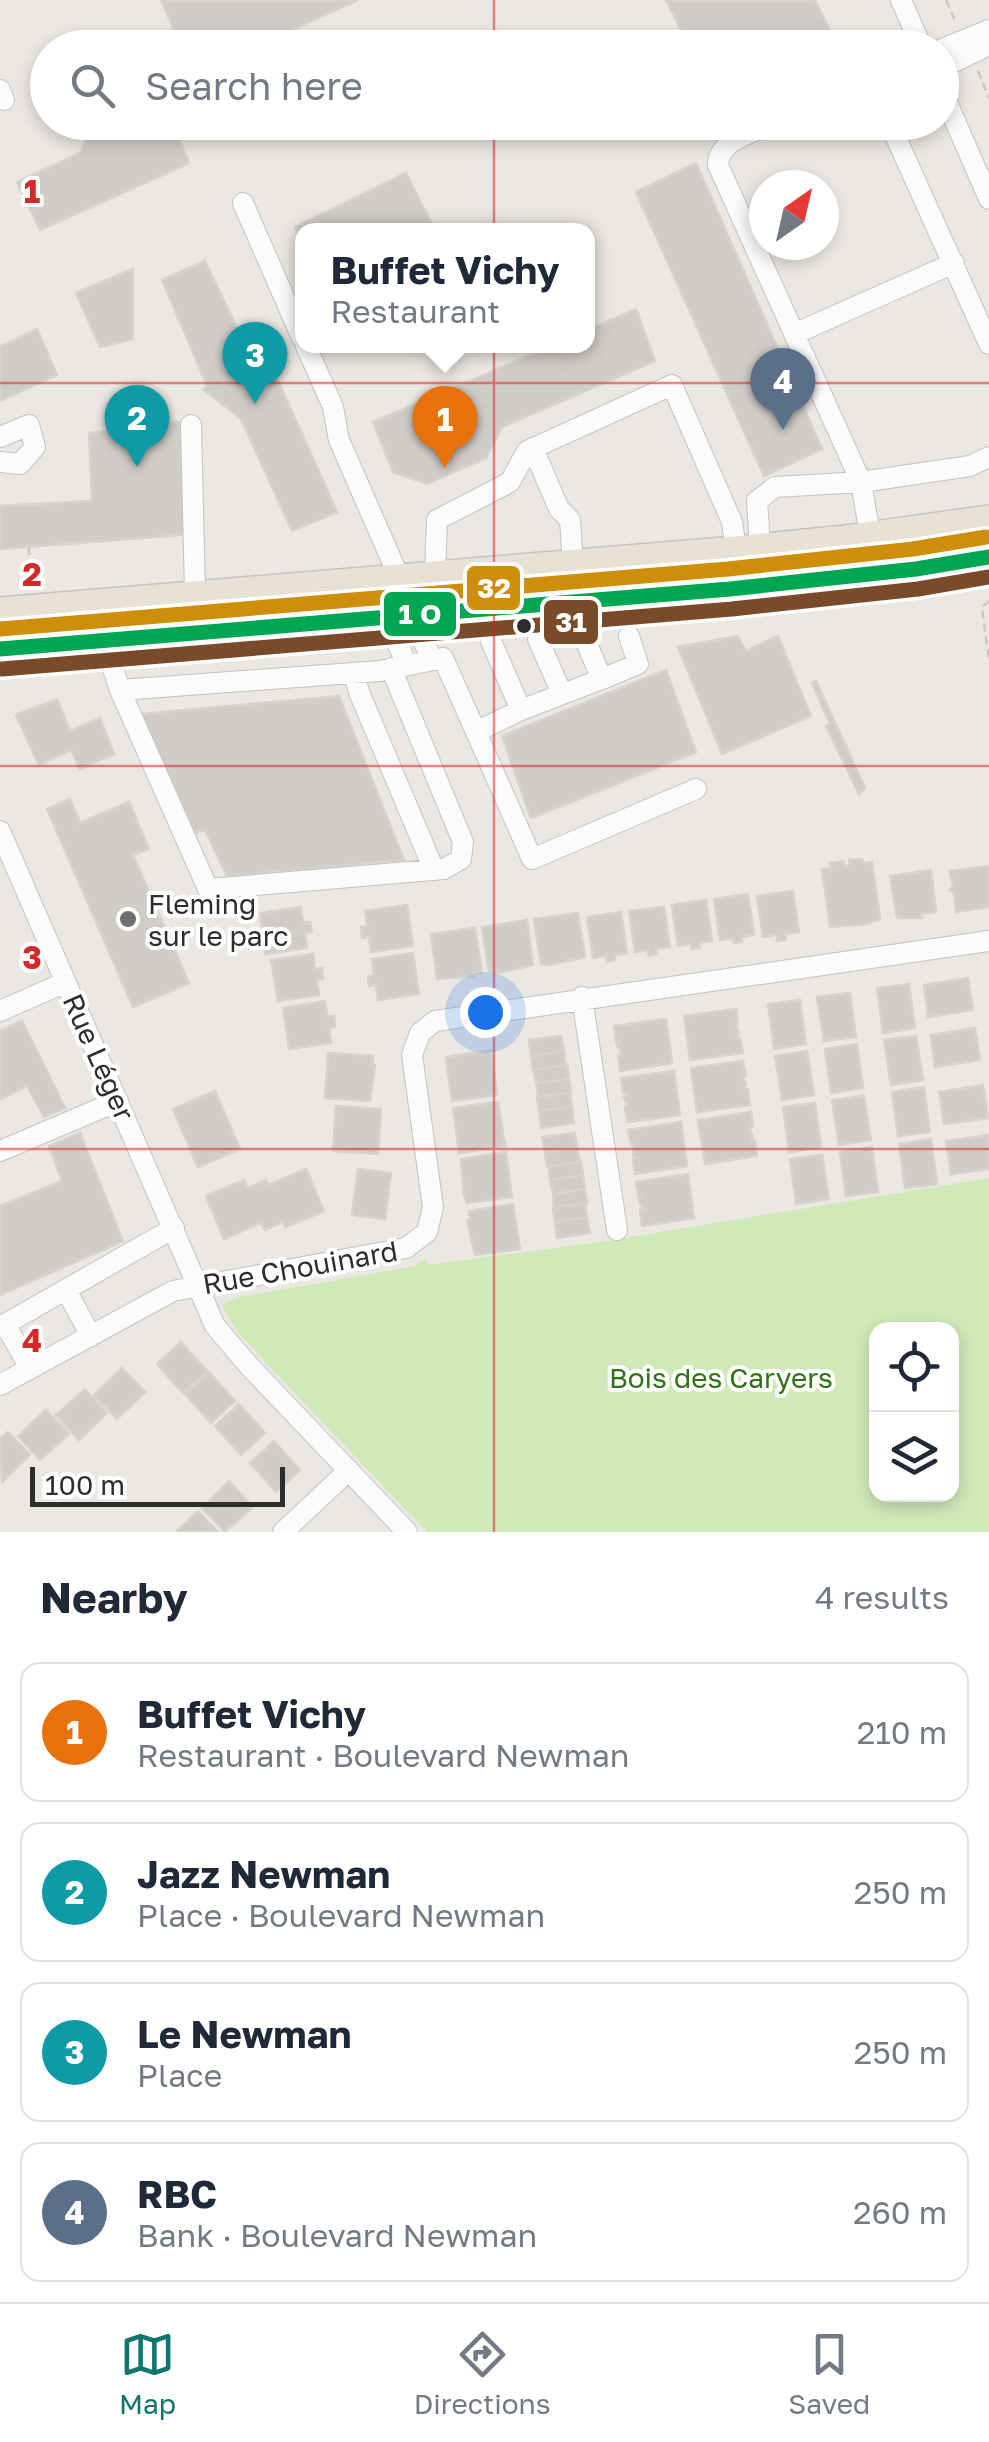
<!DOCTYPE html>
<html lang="en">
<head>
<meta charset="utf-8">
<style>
	:root { --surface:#fff; --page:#f6f6f7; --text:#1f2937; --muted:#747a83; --line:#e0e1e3; --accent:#0f766e }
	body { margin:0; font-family:"Golos Text",sans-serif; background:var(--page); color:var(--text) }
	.controls { position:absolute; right:30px; bottom:30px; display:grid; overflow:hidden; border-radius:20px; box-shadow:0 5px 15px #0003 }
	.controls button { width:90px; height:90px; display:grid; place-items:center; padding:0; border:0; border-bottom:2px solid var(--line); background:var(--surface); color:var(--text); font:50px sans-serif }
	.compass { position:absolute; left:749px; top:170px; width:90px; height:90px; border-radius:50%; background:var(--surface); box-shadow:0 5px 15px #0003; rotate:34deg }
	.scale { position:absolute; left:30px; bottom:25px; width:255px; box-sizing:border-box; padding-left:10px; border:5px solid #2d2d2d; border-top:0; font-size:28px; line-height:35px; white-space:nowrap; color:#2d2d2d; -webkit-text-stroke:8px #fff; paint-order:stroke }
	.you { position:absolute; left:485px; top:1012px; width:35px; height:35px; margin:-25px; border:8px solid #fff; border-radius:50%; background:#1a73e8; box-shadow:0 0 0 15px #1a73e833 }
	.badge { display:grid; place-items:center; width:65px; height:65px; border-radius:50%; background:var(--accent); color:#fff; font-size:32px; font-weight:700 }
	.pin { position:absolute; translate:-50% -82px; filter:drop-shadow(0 2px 5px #0008) }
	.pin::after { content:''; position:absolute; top:52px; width:35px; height:30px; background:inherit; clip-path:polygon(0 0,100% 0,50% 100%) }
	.popup { position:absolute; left:295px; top:223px; width:300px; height:130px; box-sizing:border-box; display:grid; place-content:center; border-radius:20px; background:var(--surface); filter:drop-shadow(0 2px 8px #0005); font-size:32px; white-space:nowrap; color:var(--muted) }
	.popup b { font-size:38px; color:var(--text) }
	.popup::after { content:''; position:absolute; left:50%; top:100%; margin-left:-20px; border:20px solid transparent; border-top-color:var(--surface) }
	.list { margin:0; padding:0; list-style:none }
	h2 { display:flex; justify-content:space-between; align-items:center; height:130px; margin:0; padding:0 40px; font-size:42px }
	h2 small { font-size:32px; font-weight:400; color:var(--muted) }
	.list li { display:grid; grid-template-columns:65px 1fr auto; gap:30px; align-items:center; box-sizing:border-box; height:140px; margin:0 20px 20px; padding:0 20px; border:2px solid var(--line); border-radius:20px }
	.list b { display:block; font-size:38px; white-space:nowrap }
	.list p { margin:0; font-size:32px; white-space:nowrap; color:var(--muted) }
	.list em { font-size:32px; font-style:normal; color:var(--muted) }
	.icon { flex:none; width:55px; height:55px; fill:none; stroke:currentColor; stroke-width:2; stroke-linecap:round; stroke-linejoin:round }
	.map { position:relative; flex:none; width:989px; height:1532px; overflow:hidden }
	.search { position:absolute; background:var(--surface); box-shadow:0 5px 15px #0003; left:30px; right:30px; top:30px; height:110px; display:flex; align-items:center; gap:25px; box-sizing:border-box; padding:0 35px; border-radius:55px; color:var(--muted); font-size:38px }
	.sheet { height:770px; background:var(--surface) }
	nav { display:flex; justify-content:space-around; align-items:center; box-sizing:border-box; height:140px; border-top:2px solid var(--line); background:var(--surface); font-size:28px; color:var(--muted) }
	nav a { display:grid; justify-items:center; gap:5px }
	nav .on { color:var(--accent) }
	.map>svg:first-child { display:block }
</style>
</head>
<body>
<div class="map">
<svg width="989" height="1532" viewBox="0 0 989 1532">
	<rect width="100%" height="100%" fill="#ebe7e2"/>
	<!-- green -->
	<path fill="#d0e9b8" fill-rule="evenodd" d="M 873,549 L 874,552 L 819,565 L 770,571 L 527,591 L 527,588 L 601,574 Z
		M 258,602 L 258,605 L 182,620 L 57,630 L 134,613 Z
		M 989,1178 L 989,1532 L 427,1532 L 237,1332 L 223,1308 L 223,1304 L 235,1298 L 415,1266 L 426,1258 L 427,1265 L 607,1241 ZM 876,1330 L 952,1330 L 952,1494 L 876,1494 Z"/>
	<!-- building -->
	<path fill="#d0cdc9" stroke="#d6d3ce" stroke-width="2.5" d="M 161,0 L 358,0 L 251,48 L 182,48 Z
		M 666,0 L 815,0 L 839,48 L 690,48 Z
		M 99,122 L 172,122 L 189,163 L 40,230 L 17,182 L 80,153 L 92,126 Z
		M 696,163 L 822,449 L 764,476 L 636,192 Z
		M 406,173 L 435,230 L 302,230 L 302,241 L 295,227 Z
		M 205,261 L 249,353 L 263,347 L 337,512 L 292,531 L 241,419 L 204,390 L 207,385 L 162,280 Z
		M 133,269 L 133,339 L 100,347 L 76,293 Z
		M 636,309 L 655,361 L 502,427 L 486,458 L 427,484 L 393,472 L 373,422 L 552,346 L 588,346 L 588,330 Z
		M 37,329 L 57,375 L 0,401 L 0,347 Z
		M 179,422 L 192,534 L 0,549 L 0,506 L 92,501 L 89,433 Z
		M 738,636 L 746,651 L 778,636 L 811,716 L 722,754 L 678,647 Z
		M 666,670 L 696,752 L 531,818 L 502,736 Z
		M 816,681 L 865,788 L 859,794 L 826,726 L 830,724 L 812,683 Z
		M 339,696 L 404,860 L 227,876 L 205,830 L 188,835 L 141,714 Z
		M 57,699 L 70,731 L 100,718 L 114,754 L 80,769 L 71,750 L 39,765 L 16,715 Z
		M 70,799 L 80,823 L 129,802 L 149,849 L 133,855 L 189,983 L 133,1007 L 47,809 Z
		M 862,859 L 863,863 L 872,862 L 880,919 L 867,924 L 830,927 L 822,869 L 831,868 L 830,863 L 844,861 L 844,866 L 850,865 L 849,860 Z
		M 989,866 L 989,907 L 956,912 L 954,893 L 950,890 L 953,886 L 950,871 Z
		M 931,870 L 936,912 L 921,914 L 922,918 L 897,918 L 890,876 Z
		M 793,891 L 799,932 L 785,934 L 786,940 L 777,941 L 777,935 L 763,937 L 757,896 Z
		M 748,894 L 754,935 L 741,937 L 742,942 L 734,943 L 733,938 L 720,940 L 714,899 Z
		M 706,900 L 712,941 L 699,943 L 700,948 L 691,949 L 691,944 L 678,946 L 672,905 Z
		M 407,905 L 413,946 L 371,952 L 369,937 L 362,938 L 361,927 L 367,926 L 365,911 Z
		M 301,907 L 303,922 L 310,922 L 312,932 L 305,933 L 307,948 L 265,954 L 260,913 Z
		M 664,907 L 670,947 L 656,949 L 657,954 L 649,956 L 648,950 L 635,952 L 629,911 Z
		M 621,912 L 627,953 L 614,955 L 615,960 L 607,962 L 606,956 L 593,958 L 587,917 Z
		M 578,913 L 585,957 L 550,965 L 541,964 L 534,919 Z
		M 527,920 L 533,965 L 498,973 L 489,971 L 482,927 Z
		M 475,928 L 482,972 L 473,974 L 473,976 L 437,979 L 431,934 Z
		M 413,953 L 419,994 L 378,1000 L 376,985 L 369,986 L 368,976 L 374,975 L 372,959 Z
		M 313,954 L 315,969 L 322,968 L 323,979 L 317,979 L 319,995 L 278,1001 L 271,960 Z
		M 968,978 L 973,1010 L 928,1017 L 924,985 Z
		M 909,984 L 915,1028 L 883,1033 L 877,988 Z
		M 850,993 L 856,1037 L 824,1041 L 817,997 Z
		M 800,1000 L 806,1044 L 774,1049 L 768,1004 Z
		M 325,1001 L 327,1017 L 334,1016 L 335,1027 L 329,1027 L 331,1043 L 289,1049 L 283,1008 Z
		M 736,1009 L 738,1024 L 735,1024 L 739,1032 L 736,1038 L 740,1038 L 743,1053 L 690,1060 L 684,1016 Z
		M 666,1019 L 672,1063 L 620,1071 L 618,1055 L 622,1055 L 617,1045 L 620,1041 L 616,1042 L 614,1026 Z
		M 22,1021 L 65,1108 L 44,1117 L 27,1086 L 0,1099 L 0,1031 Z
		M 975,1028 L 980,1060 L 935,1067 L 931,1035 Z
		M 561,1036 L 564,1051 L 531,1056 L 529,1040 Z
		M 916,1036 L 923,1080 L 891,1085 L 884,1040 Z
		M 857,1044 L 863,1088 L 831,1093 L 825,1049 Z
		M 491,1050 L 497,1095 L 452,1101 L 446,1057 Z
		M 564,1051 L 565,1065 L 533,1070 L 531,1056 Z
		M 807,1051 L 814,1095 L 782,1100 L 775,1056 Z
		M 328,1053 L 373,1056 L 372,1065 L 375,1065 L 370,1101 L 325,1098 Z
		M 743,1061 L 746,1076 L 742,1076 L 746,1084 L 744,1090 L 748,1089 L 750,1105 L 697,1112 L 691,1068 Z
		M 567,1064 L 569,1079 L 536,1083 L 534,1070 Z
		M 674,1071 L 680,1115 L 627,1122 L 625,1107 L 629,1106 L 624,1098 L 627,1093 L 623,1093 L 621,1078 Z
		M 569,1079 L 571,1093 L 538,1097 L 536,1083 Z
		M 983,1085 L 988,1118 L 944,1124 L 939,1092 Z
		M 924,1087 L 930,1132 L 898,1136 L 892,1092 Z
		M 215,1091 L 240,1149 L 198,1167 L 173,1109 Z
		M 570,1093 L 572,1107 L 539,1111 L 537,1097 Z
		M 864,1096 L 871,1140 L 839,1145 L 832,1100 Z
		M 498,1102 L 505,1146 L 459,1153 L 453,1108 Z
		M 815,1103 L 821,1147 L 789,1152 L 783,1107 Z
		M 336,1106 L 381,1109 L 378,1154 L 333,1151 Z
		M 572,1107 L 574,1123 L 541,1128 L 539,1111 Z
		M 751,1112 L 753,1127 L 749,1128 L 753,1137 L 751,1142 L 755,1141 L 757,1156 L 705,1164 L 698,1120 Z
		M 681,1122 L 687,1166 L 635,1174 L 633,1159 L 637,1158 L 633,1155 L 634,1145 L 631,1145 L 628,1130 Z
		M 80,1133 L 123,1241 L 0,1295 L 0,1206 L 62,1181 L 49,1146 Z
		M 575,1133 L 577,1148 L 545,1152 L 542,1137 Z
		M 989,1135 L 989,1169 L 951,1174 L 946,1141 Z
		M 931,1139 L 937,1184 L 905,1188 L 899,1144 Z
		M 872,1147 L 878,1192 L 846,1196 L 840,1152 Z
		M 577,1148 L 580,1162 L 547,1167 L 545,1152 Z
		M 506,1152 L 512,1197 L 467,1203 L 464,1195 L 461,1159 Z
		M 822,1155 L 829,1199 L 796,1204 L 790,1159 Z
		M 581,1162 L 583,1175 L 550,1180 L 549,1167 Z
		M 306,1169 L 324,1211 L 285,1227 L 283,1222 L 265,1230 L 260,1223 L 224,1239 L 206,1196 L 244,1180 L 248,1188 L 266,1180 L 268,1185 Z
		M 358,1169 L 391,1173 L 385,1219 L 352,1215 Z
		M 688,1174 L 694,1218 L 642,1226 L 640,1210 L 644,1210 L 639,1202 L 642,1196 L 638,1197 L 636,1182 Z
		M 583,1175 L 585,1189 L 553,1194 L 550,1180 Z
		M 585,1189 L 587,1203 L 554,1207 L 553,1194 Z
		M 585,1203 L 587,1217 L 555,1222 L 553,1208 Z
		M 513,1204 L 520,1249 L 475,1255 L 467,1220 L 470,1219 L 469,1211 Z
		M 587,1217 L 590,1233 L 557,1238 L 555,1222 Z
		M 181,1342 L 207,1371 L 183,1393 L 157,1364 Z
		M 122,1368 L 145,1392 L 117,1419 L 94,1395 Z
		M 209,1372 L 235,1401 L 211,1423 L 185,1394 Z
		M 85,1389 L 107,1413 L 79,1440 L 56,1415 Z
		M 239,1404 L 265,1433 L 241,1455 L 215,1426 Z
		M 46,1410 L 69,1434 L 40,1460 L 18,1436 Z
		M 8,1432 L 30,1455 L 2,1482 L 0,1439 Z
		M 274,1441 L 300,1470 L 276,1492 L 250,1463 Z
		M 229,1481 L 253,1507 L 225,1532 L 202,1508 Z
		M 198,1511 L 218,1532 L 176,1532 Z"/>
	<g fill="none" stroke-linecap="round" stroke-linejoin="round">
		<!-- minor casing -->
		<g stroke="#c4c4c4" stroke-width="22">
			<path id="minor" d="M 901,0 L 922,48
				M 942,49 L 989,30
				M 942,61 L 954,62 L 989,45
				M 0,90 L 4,100
				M 942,91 L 989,199
				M 777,122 C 756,132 718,139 718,165 L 861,482 L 870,535
				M 889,122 L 989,344
				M 243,203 L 302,338
				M 794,334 L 954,263
				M 306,346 L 333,407 L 339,440 L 399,577 L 406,614 L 418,630 L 432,659
				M 191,425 L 195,593
				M 0,437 L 29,425 L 35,447 L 20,464 L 0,462
				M 533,448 L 559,509 L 570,520 L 573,563
				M 760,546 L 757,501 L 775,487 L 861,482 L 970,466 L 989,457
				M 435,574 L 437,520 L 510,482 L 527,451 L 672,385 L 732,522 L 736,549
				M 573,601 L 575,617 L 602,679 L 638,664 L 629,636
				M 406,614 L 396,640 L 407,665
				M 103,639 L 120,690 L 380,671 L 443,658 L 476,732 L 521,710 L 602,679
				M 538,639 L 562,694
				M 491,641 L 521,710
				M 354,673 L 359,692 L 434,870
				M 120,690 L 208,889 L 444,869 L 461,859 L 463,842 L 391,668
				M 476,732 L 532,859 L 696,789
				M 0,831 L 215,1326 L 249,1366 L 407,1532
				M 582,997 L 617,1230
				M 0,1011 L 66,982
				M 0,1151 L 118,1101
				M 66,1290 L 91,1336
				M 5,1324 L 30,1368
				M 0,1327 L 174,1228
				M 0,1385 L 173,1291 L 406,1248 L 427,1232 L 433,1207 L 412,1055 L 420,1033 L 435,1021 L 989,941
				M 283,1532 L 349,1470"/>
		</g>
		<!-- major casing -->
		<g stroke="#c6c4c3" stroke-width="28">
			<path id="major" d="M 0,610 L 736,549 L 845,538 L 989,518
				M 0,649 L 730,589 L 916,569 L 989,557"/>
		</g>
		<!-- path -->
		<path stroke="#c8c8c8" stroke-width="2.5" stroke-dasharray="8 5" stroke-linecap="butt" d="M 946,0 L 956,23
			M 978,71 L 989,98
			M 29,547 L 30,585
			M 989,601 L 982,607 L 989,661"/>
		<!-- minor -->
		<use href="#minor" stroke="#fcfbfb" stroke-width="20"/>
		<!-- major -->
		<use href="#major" stroke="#e9e2d4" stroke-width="25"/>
		<!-- bus-1 casing -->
		<g stroke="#fff" stroke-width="22">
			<path id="bus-1" d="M 0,649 L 730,589 L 916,569 L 989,557"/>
		</g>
		<!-- bus-2 casing -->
		<g stroke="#fff" stroke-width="22">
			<path id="bus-2" d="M 2,669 L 732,609 L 918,589 L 989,577"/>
		</g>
		<!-- bus-3 casing -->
		<g stroke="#fff" stroke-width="22">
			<path id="bus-3" d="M 0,629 L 728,569 L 913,549 L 986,537"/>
		</g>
		<!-- bus-1 -->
		<use href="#bus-1" stroke="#00a651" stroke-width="15"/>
		<!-- bus-2 -->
		<use href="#bus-2" stroke="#7a4b2a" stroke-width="15"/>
		<!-- bus-3 -->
		<use href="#bus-3" stroke="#cf8e09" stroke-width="15"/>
	</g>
	<!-- grid -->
	<path fill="none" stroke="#d62828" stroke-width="2.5" stroke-opacity="0.55" d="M 494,0 L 494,48M 494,122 L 494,1532M 0,383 L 989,383M 0,766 L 989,766M 0,1149 L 989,1149"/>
	<!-- markers -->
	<circle fill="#2d2d2d" stroke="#fff" stroke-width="4" cx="524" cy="626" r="9"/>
	<circle fill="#706e6c" stroke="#fff" stroke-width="4" cx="128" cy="919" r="10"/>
	<g text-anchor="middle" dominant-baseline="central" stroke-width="8" stroke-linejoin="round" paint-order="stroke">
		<!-- poi labels -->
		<g font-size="28" fill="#2d2d2d" stroke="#fff" text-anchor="start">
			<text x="148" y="903">Fleming<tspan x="148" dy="32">sur le parc</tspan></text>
		</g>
		<!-- street labels -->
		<g font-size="28" fill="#2d2d2d" stroke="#fff">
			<text transform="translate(99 1057) rotate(66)">Rue Léger</text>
			<text transform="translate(300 1267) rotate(-10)">Rue Chouinard</text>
		</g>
		<!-- park labels -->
		<g font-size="28" fill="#2f7314" stroke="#fff">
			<text x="721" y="1377">Bois des Caryers</text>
		</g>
	</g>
	<g font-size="32" text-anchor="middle" font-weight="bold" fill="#d62828" stroke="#fff" stroke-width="8" stroke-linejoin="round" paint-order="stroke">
		<text x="32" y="203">1</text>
		<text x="32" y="586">2</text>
		<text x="32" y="969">3</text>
		<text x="32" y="1352">4</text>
	</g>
	<g stroke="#fff" stroke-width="4">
		<rect x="465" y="564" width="57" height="48" rx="10" fill="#cf8e09"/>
		<rect x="382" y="590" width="76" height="48" rx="10" fill="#00a651"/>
		<rect x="542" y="598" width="58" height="48" rx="10" fill="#7a4b2a"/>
	</g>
	<g font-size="28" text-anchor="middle" font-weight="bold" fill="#fff">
		<text x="494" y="598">32</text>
		<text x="420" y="624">1 O</text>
		<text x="571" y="632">31</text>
	</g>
</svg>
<div class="controls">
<button><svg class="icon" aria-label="locate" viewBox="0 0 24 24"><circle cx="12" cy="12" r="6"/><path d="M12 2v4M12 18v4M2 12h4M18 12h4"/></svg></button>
<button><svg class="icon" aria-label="layers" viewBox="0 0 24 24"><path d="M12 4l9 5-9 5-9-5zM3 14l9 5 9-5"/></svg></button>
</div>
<svg class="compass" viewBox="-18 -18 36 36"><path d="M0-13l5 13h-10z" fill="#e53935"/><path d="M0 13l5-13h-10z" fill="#747a83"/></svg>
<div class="scale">100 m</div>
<div class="you"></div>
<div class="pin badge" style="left:445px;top:468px;background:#e8710a">1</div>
<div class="popup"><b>Buffet Vichy</b>Restaurant</div>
<div class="pin badge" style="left:137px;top:467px;background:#0f9aa8">2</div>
<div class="pin badge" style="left:255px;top:404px;background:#0f9aa8">3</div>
<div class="pin badge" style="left:783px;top:430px;background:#5c6f8a">4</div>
<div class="search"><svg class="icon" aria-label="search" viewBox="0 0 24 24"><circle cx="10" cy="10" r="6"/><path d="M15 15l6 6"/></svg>Search here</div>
</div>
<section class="sheet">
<h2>Nearby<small>4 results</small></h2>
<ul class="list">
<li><span class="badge" style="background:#e8710a">1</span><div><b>Buffet Vichy</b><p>Restaurant · Boulevard Newman</p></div><em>210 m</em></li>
<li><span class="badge" style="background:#0f9aa8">2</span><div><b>Jazz Newman</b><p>Place · Boulevard Newman</p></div><em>250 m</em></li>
<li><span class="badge" style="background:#0f9aa8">3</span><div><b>Le Newman</b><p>Place</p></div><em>250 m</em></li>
<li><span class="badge" style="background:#5c6f8a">4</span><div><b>RBC</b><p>Bank · Boulevard Newman</p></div><em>260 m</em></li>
</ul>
</section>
<nav>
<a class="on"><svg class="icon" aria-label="map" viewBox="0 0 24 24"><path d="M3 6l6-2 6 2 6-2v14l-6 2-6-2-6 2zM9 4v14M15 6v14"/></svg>Map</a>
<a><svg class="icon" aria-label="directions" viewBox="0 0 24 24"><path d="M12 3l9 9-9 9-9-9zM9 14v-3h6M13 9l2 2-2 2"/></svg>Directions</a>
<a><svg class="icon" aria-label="saved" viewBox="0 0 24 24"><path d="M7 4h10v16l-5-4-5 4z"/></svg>Saved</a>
</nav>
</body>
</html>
